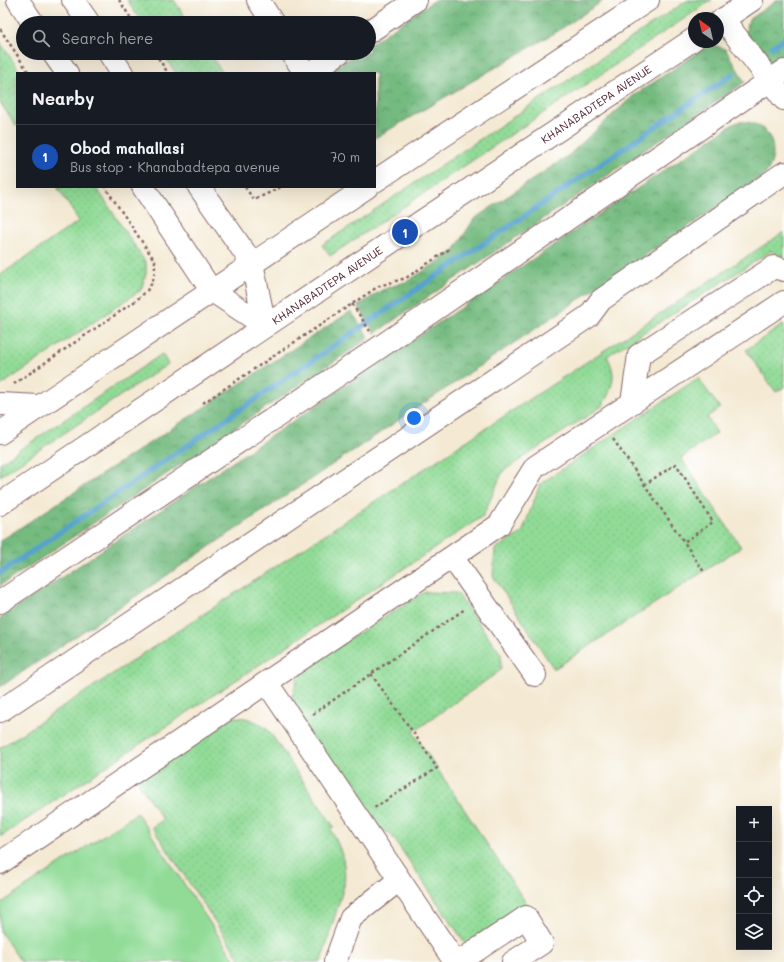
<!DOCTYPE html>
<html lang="en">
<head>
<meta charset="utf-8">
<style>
	:root { --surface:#171b24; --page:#20242c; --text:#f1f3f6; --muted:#9ea1a6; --line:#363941; --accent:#0b8043 }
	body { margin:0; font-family:Mali,sans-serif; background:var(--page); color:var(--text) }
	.controls { position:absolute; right:12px; bottom:12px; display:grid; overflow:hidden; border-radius:0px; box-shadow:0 4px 16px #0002 }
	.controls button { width:36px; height:36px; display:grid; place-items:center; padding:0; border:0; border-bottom:1px solid var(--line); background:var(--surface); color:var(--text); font:20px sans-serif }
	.compass { position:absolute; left:688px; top:12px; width:36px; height:36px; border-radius:50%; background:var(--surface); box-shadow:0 4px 16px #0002; rotate:326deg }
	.you { position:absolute; left:414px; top:418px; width:14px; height:14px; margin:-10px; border:3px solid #fff; border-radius:50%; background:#1a73e8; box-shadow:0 0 0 6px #1a73e833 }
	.badge { display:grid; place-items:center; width:26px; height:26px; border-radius:50%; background:var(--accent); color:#fff; font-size:13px; font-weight:700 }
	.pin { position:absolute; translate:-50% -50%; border:2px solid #fff; box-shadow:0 1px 4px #0006 }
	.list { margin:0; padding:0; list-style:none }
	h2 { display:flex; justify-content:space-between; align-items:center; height:52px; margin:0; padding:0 16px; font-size:17px }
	h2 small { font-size:13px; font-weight:400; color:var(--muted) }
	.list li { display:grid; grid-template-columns:26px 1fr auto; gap:12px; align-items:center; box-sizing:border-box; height:64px; padding:0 16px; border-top:1px solid var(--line) }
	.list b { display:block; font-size:15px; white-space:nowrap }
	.list p { margin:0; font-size:13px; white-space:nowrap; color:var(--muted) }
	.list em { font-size:13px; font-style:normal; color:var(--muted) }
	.icon { flex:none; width:22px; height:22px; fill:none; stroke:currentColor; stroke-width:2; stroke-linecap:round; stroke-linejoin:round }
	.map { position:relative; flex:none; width:784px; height:962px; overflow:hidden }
	.search { position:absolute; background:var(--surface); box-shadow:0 4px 16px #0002; left:16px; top:16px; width:360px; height:44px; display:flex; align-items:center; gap:10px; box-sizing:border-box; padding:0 14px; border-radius:22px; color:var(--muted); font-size:15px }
	.panel { position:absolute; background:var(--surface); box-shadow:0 4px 16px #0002; left:16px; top:72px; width:360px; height:116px; border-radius:0px }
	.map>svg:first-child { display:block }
</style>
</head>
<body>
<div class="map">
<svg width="784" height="962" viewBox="0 0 784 962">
	<defs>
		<pattern id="grass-dots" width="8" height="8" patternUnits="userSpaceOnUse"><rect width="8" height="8" fill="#91db97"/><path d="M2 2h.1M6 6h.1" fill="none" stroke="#7fbc82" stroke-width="1.8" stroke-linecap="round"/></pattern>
		<pattern id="forest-crowns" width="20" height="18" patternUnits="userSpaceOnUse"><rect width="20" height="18" fill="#74bb80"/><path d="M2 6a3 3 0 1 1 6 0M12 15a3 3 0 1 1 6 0" fill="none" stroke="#619769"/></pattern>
	</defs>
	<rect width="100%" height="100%" fill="#fff"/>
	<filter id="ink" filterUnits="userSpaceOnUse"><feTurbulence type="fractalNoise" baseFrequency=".025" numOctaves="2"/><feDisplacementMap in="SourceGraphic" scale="8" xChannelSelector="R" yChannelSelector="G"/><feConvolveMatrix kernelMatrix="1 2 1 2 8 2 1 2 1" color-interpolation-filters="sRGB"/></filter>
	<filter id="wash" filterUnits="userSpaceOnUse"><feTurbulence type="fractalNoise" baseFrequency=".012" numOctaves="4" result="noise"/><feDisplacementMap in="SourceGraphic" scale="16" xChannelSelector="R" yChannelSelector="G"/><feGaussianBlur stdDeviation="0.9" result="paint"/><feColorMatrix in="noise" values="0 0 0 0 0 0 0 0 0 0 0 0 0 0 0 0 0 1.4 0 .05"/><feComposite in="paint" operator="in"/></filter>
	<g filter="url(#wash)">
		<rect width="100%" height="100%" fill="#f4ead4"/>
		<!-- grass -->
		<path fill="url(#grass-dots)" stroke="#6e7d61" d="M 127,0 L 174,0 L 189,23 L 142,23 Z
			M 688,0 L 712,0 L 330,256 L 322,245 Z
			M 0,42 L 21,73 L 17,73 L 17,127 L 0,102 Z
			M 162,53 L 209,53 L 223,73 L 176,73 Z
			M 57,187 L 96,187 L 146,263 L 146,274 L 141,290 L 0,386 L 0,275 L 79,221 Z
			M 784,232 L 784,258 L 771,251 L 607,356 C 609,360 611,364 612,368 C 616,381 608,397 601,407 L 503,471 L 483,516 L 0,837 L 0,748 Z
			M 784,324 L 784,387 L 776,392 L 746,350 Z
			M 162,354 L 168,364 L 0,476 L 0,463 Z
			M 698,378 L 720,408 L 707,417 L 717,433 L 681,458 L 741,547 L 554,669 L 493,576 L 495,549 L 522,533 L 540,484 Z
			M 425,592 L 457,593 L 501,654 L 501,670 L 413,732 L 528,906 L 465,943 L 390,833 L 371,827 L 290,704 L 300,670 Z
			M 237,717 C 250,718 259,722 269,731 L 334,827 L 331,830 C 341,848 347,865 344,886 L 321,962 L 242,962 L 152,827 L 163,820 L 136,779 L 230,719 Z"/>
		<!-- forest -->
		<path fill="url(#forest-crowns)" stroke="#5f6d56" d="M 435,0 L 604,0 L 558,31 L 375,138 L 375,73 L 328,73 L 357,53 L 369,53 L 369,45 Z
			M 778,0 L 784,0 L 784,57 L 768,68 L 745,34 L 749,19 Z
			M 713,45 L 723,48 L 726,50 L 745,82 L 375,333 L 358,306 L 382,290 L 408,281 L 454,251 L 474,219 L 569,155 L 633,96 L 708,46 Z
			M 738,122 C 769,119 783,150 765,175 L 0,687 L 0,619 L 733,124 Z
			M 351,311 L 369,338 L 0,586 L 0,541 Z"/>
		<!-- park -->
		<path fill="#91db97" stroke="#6e7d61" d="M 137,813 L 236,962 L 21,962 L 0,931 L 0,904 Z"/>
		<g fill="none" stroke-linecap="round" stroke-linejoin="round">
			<!-- stream -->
			<path stroke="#56a2ce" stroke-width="5.5" d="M 772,47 L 784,39
				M 0,573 L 733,74"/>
		</g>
	</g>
	<g filter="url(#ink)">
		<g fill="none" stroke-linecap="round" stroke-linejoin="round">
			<!-- minor casing -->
			<g stroke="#866666" stroke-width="24">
				<path id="minor" d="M 258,0 L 273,23
					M 723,19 L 784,99
					M 369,32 L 416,0
					M 292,53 L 305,73
					M 310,73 L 339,53
					M 632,402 L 639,355 L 774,267 L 784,270
					M 0,404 L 39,406
					M 452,557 L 535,675
					M 0,602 L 380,347 L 784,71
					M 267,683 L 455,962
					M 0,711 L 589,316 L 601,300 L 784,173
					M 0,863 L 499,525 L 535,467 L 784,302
					M 335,962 L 351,918 L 399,880
					M 459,962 L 526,917 L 542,943 L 513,962"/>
			</g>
			<!-- major casing -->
			<g stroke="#866666" stroke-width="24">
				<path id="major" d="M 18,0 L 33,23
					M 73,0 L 89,23
					M 53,53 L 67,73
					M 109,53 L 122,73
					M 143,187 L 211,290 L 265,326
					M 199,187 L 252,263 L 265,326"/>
			</g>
			<!-- highway casing -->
			<g stroke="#866666" stroke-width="24">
				<path id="highway" d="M 718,23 L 752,0
					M 375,181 L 648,0
					M 0,433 L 367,187
					M 0,504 L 694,39"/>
			</g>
			<!-- path -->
			<path stroke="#866666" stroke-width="2.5" stroke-dasharray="3 3" stroke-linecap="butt" d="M 119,0 L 134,23
				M 0,29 L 29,73
				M 155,53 L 168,73
				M 245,187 L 254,200 L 281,187
				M 352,304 L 370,331
				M 14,384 L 134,302 C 151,288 155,284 155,261 L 105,187
				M 203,403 L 379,286 L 406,278 L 451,248
				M 613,439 L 684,542
				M 644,485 L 676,464 L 713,522 L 684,542 L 704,572
				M 371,674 L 413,732 L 437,768 L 374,808
				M 313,714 L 465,609"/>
			<!-- minor -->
			<use href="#minor" stroke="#fff" stroke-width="22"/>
			<!-- major -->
			<use href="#major" stroke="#fff" stroke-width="22"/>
			<!-- highway -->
			<use href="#highway" stroke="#fff" stroke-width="22"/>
		</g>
	</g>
	<g text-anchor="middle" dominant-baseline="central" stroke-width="3.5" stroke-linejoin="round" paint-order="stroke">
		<!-- street labels -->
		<g font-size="11" fill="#4a1f2b" stroke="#fff">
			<text transform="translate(596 104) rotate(-34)">KHANABADTEPA AVENUE</text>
			<text transform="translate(327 285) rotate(-34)">KHANABADTEPA AVENUE</text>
		</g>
	</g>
</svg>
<div class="controls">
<button>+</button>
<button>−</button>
<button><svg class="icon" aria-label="locate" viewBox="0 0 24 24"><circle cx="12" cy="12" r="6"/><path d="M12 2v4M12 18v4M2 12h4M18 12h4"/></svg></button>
<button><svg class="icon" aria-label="layers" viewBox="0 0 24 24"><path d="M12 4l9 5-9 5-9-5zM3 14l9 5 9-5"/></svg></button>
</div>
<svg class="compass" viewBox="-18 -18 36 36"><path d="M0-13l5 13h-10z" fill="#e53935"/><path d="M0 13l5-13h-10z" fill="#9ea1a6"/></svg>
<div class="you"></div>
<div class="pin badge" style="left:405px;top:232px;background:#1a4fb4">1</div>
<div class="search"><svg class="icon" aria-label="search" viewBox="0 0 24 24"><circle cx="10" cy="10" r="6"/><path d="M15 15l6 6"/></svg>Search here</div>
<section class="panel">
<h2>Nearby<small></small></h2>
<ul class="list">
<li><span class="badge" style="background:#1a4fb4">1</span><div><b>Obod mahallasi</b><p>Bus stop · Khanabadtepa avenue</p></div><em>70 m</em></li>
</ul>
</section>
</div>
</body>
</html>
